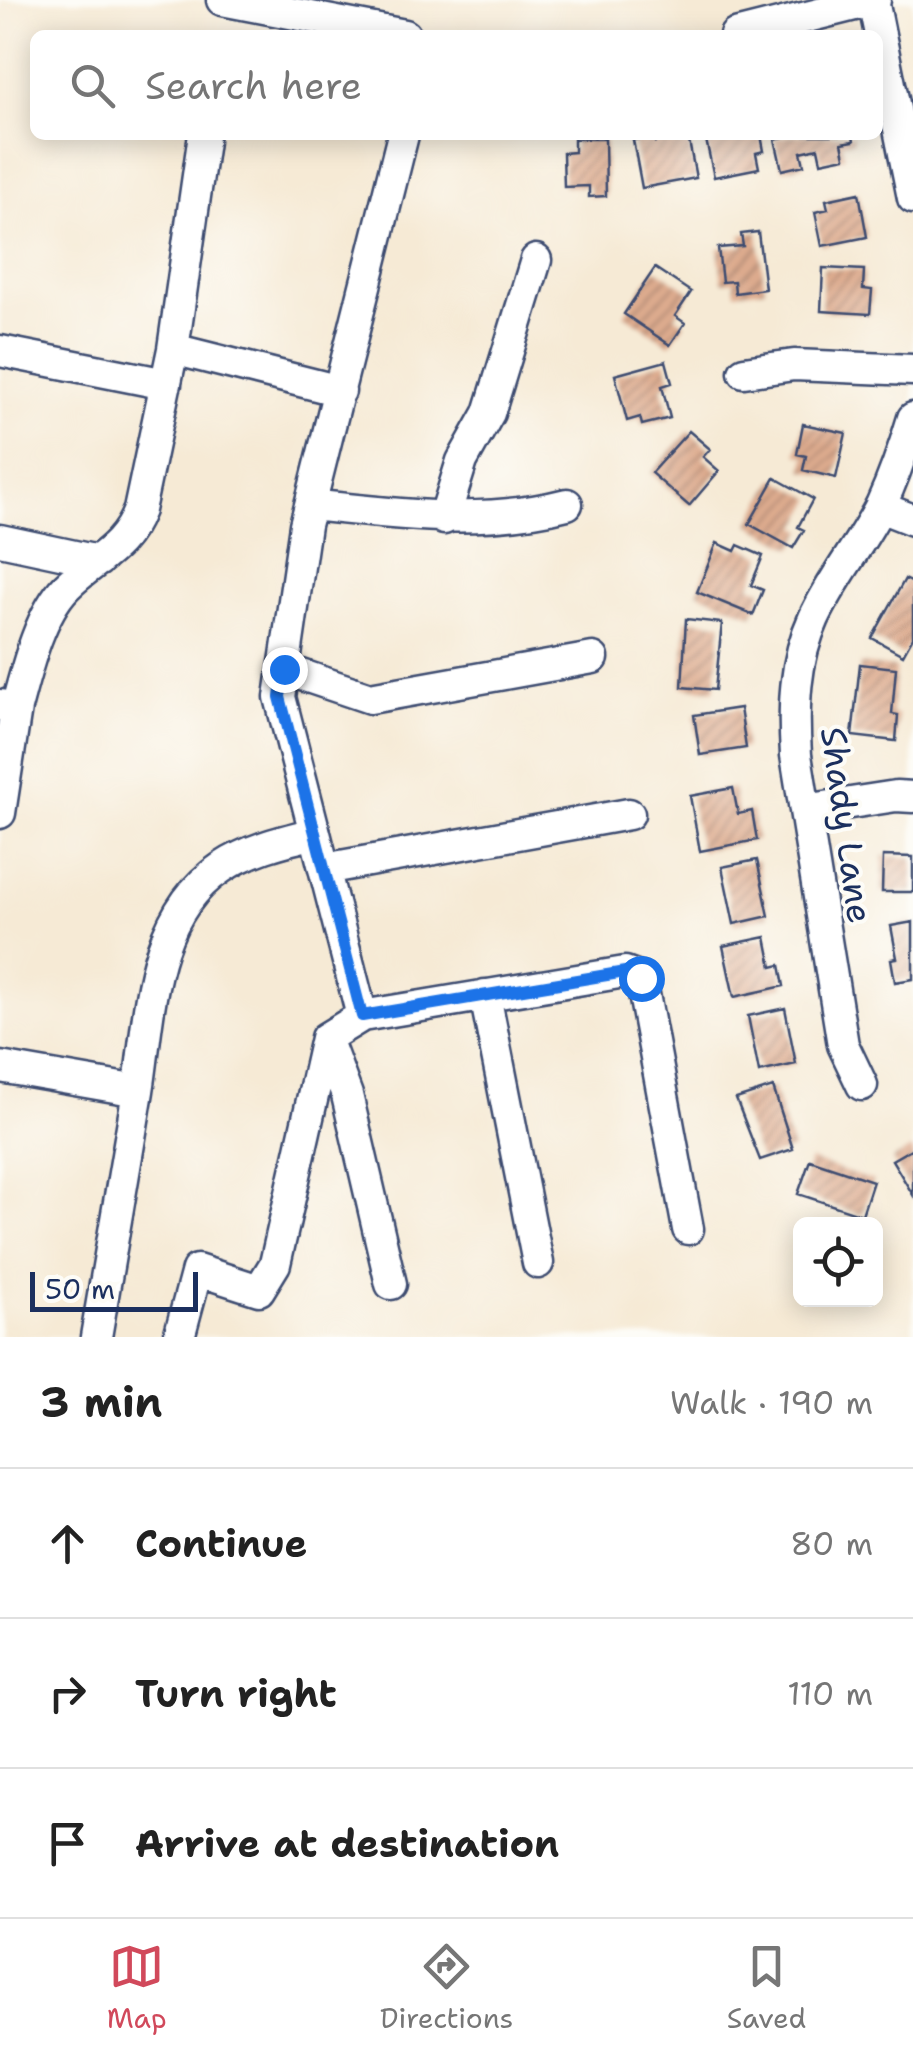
<!DOCTYPE html>
<html lang="en">
<head>
<meta charset="utf-8">
<style>
	:root { --surface:#fff; --page:#f2f2f2; --text:#222; --muted:#767676; --line:#e0e0e0; --accent:#d1495b }
	body { margin:0; font-family:"Shantell Sans",sans-serif; background:var(--page); color:var(--text) }
	.controls { position:absolute; right:30px; bottom:30px; display:grid; overflow:hidden; border-radius:15px; box-shadow:0 5px 25px #0003 }
	.controls button { width:90px; height:90px; display:grid; place-items:center; padding:0; border:0; border-bottom:2px solid var(--line); background:var(--surface); color:var(--text); font:50px sans-serif }
	.scale { position:absolute; left:30px; bottom:25px; width:168px; box-sizing:border-box; padding-left:10px; border:5px solid #1b2f5e; border-top:0; font-size:28px; line-height:35px; white-space:nowrap; color:#1b2f5e; -webkit-text-stroke:8px #fdfcf7; paint-order:stroke }
	.stop { position:absolute; width:30px; height:30px; margin:-22px; border:8px solid #1a73e8; border-radius:50%; background:#fff }
	.stop.end { background:#1a73e8; border-color:#fff; box-shadow:0 2px 10px #0008 }
	.list { margin:0; padding:0; list-style:none }
	h2 { display:flex; justify-content:space-between; align-items:center; height:130px; margin:0; padding:0 40px; font-size:42px }
	h2 small { font-size:32px; font-weight:400; color:var(--muted) }
	.list li { display:grid; grid-template-columns:65px 1fr auto; gap:30px; align-items:center; box-sizing:border-box; height:150px; padding:0 40px; border-top:2px solid var(--line) }
	.list b { display:block; font-size:38px; white-space:nowrap }
	.list em { font-size:32px; font-style:normal; color:var(--muted) }
	.icon { flex:none; width:55px; height:55px; fill:none; stroke:currentColor; stroke-width:2; stroke-linecap:round; stroke-linejoin:round }
	.map { position:relative; flex:none; width:913px; height:1337px; overflow:hidden }
	.search { position:absolute; background:var(--surface); box-shadow:0 5px 25px #0003; left:30px; right:30px; top:30px; height:110px; display:flex; align-items:center; gap:25px; box-sizing:border-box; padding:0 35px; border-radius:15px; color:var(--muted); font-size:38px }
	.sheet { height:580px; background:var(--surface) }
	nav { display:flex; justify-content:space-around; align-items:center; box-sizing:border-box; height:140px; border-top:2px solid var(--line); background:var(--surface); font-size:28px; color:var(--muted) }
	nav a { display:grid; justify-items:center; gap:5px }
	nav .on { color:var(--accent) }
	.map>svg:first-child { display:block }
</style>
</head>
<body>
<div class="map">
<svg width="913" height="1337" viewBox="0 0 913 1337">
	<defs>
		<pattern id="building-hatch" width="6" height="6" patternUnits="userSpaceOnUse" patternTransform="scale(2.5)"><rect width="6" height="6" fill="#ddab8e"/><path d="M-1 1l2-2M0 6l6-6M5 7l2-2" fill="none" stroke="#b28c77"/></pattern>
	</defs>
	<rect width="100%" height="100%" fill="#fdfcf7"/>
	<filter id="ink" filterUnits="userSpaceOnUse"><feTurbulence type="fractalNoise" baseFrequency=".01" numOctaves="2"/><feDisplacementMap in="SourceGraphic" scale="20" xChannelSelector="R" yChannelSelector="G"/><feConvolveMatrix kernelMatrix="1 2 1 2 8 2 1 2 1" color-interpolation-filters="sRGB"/></filter>
	<filter id="wash" filterUnits="userSpaceOnUse"><feTurbulence type="fractalNoise" baseFrequency=".0048" numOctaves="4" result="noise"/><feDisplacementMap in="SourceGraphic" scale="40" xChannelSelector="R" yChannelSelector="G"/><feGaussianBlur stdDeviation="2.25" result="paint"/><feColorMatrix in="noise" values="0 0 0 0 0 0 0 0 0 0 0 0 0 0 0 0 0 1.4 0 .05"/><feComposite in="paint" operator="in"/></filter>
	<g filter="url(#wash)">
		<rect width="100%" height="100%" fill="#f6ead5"/>
		<g id="blocks">
			<!-- building -->
			<path fill="url(#building-hatch)" d="M 705,135 L 761,135 L 764,151 L 756,153 L 759,168 L 714,177 Z
				M 792,135 L 853,135 L 854,141 L 842,143 L 845,157 L 821,162 L 818,148 L 801,152 L 804,165 L 782,170 L 775,139 Z
				M 654,136 L 655,142 L 688,136 L 696,178 L 642,188 L 633,140 Z
				M 574,139 L 605,139 L 606,196 L 589,197 L 589,186 L 564,187 L 563,153 L 574,152 Z
				M 859,193 L 867,237 L 822,246 L 815,212 L 828,209 L 826,200 Z
				M 758,232 L 765,289 L 735,293 L 734,281 L 722,282 L 718,248 L 743,246 L 741,234 Z
				M 655,268 L 691,292 L 675,316 L 685,323 L 670,345 L 624,314 Z
				M 823,268 L 864,270 L 863,289 L 872,290 L 870,314 L 821,311 Z
				M 666,361 L 672,383 L 662,386 L 670,418 L 642,425 L 640,417 L 627,421 L 615,375 Z
				M 803,424 L 846,433 L 836,478 L 803,470 L 806,456 L 797,454 Z
				M 689,431 L 710,449 L 703,457 L 719,471 L 689,506 L 651,473 Z
				M 775,478 L 813,499 L 798,527 L 804,530 L 793,548 L 749,524 Z
				M 717,543 L 735,551 L 738,545 L 763,556 L 751,585 L 763,590 L 753,615 L 697,592 Z
				M 905,579 L 913,583 L 913,637 L 903,655 L 872,638 Z
				M 686,619 L 722,623 L 715,690 L 682,687 Z
				M 860,664 L 896,668 L 892,714 L 898,715 L 896,741 L 852,736 Z
				M 740,708 L 746,748 L 700,755 L 694,715 Z
				M 733,788 L 738,814 L 752,811 L 757,840 L 700,851 L 690,796 Z
				M 883,856 L 913,857 L 913,892 L 882,892 Z
				M 757,860 L 769,916 L 734,924 L 722,867 Z
				M 913,922 L 913,979 L 895,982 L 891,959 L 897,958 L 891,926 Z
				M 766,937 L 772,967 L 780,965 L 784,986 L 734,997 L 723,946 Z
				M 785,1008 L 796,1064 L 759,1072 L 748,1016 Z
				M 773,1087 L 793,1149 L 760,1160 L 736,1099 Z
				M 913,1148 L 913,1195 L 892,1160 Z
				M 810,1160 L 873,1181 L 862,1215 L 798,1194 Z"/>
		</g>
	</g>
	<g filter="url(#ink)">
		<use href="#blocks" fill-opacity="0" stroke="#3c4b70" stroke-width="2.5"/>
		<g fill="none" stroke-linecap="round" stroke-linejoin="round">
			<!-- minor casing -->
			<g stroke="#3c4b70" stroke-width="35">
				<path id="minor" d="M 222,0 L 405,35
					M 873,0 L 913,198
					M 735,35 L 875,0
					M 203,141 L 173,349 L 340,391
					M 0,351 L 166,384
					M 744,372 L 794,365 L 913,370
					M 310,505 C 397,514 482,526 567,504
					M 880,507 L 913,520
					M 444,519 L 462,461 L 489,413 L 536,260
					M 0,540 L 98,561
					M 284,669 L 370,698 L 593,658
					M 0,705 L 16,708 L 0,813
					M 16,708 C 26,671 39,615 66,587 C 95,558 123,551 139,510 L 173,349
					M 805,810 L 896,796 L 913,797
					M 324,869 L 629,814
					M 485,995 L 538,1263
					M 362,1016 L 280,697 L 305,525 L 403,135
					M 327,1041 L 347,1095 L 391,1284
					M 0,1067 L 138,1091 C 150,1014 149,916 221,868 C 249,849 283,841 315,833
					M 862,1085 L 843,1045 L 796,755 C 793,709 794,661 814,618 C 832,579 861,544 881,505 C 894,477 904,448 913,418
					M 96,1337 L 138,1091
					M 179,1337 L 197,1270 L 259,1290 L 275,1264 L 326,1038 L 362,1016 L 625,972 L 641,978 L 688,1229"/>
			</g>
			<!-- minor -->
			<use href="#minor" stroke="#fff" stroke-width="30"/>
		</g>
	</g>
	<g fill="none" stroke-linecap="round" stroke-linejoin="round" filter="url(#ink)">
		<!-- route -->
		<path stroke="#1a73e8" stroke-width="12" d="M 284,669 L 280,697 L 362,1016 L 625,972 L 641,978"/>
	</g>
	<g text-anchor="middle" dominant-baseline="central" stroke-width="8" stroke-linejoin="round" paint-order="stroke">
		<!-- street labels -->
		<g font-size="35" fill="#1b2f5e" stroke="#fdfcf7">
			<text transform="translate(847 825) rotate(82)">Shady Lane</text>
		</g>
	</g>
</svg>
<div class="controls">
<button><svg class="icon" aria-label="locate" viewBox="0 0 24 24"><circle cx="12" cy="12" r="6"/><path d="M12 2v4M12 18v4M2 12h4M18 12h4"/></svg></button>
</div>
<div class="scale">50 m</div>
<div class="stop" style="left:641px;top:978px"></div>
<div class="stop end" style="left:284px;top:669px"></div>
<div class="search"><svg class="icon" aria-label="search" viewBox="0 0 24 24"><circle cx="10" cy="10" r="6"/><path d="M15 15l6 6"/></svg>Search here</div>
</div>
<section class="sheet">
<h2>3 min<small>Walk · 190 m</small></h2>
<ul class="list">
<li><svg class="icon" aria-label="ahead" viewBox="0 0 24 24"><path d="M12 20V5M6 11l6-6 6 6"/></svg><div><b>Continue</b></div><em>80 m</em></li>
<li><svg class="icon" aria-label="right" viewBox="0 0 24 24"><path d="M7 20v-9h11M14 6l5 5-5 5"/></svg><div><b>Turn right</b></div><em>110 m</em></li>
<li><svg class="icon" aria-label="arrive" viewBox="0 0 24 24"><path d="M6 21V4h12l-3 4 3 4H6"/></svg><div><b>Arrive at destination</b></div></li>
</ul>
</section>
<nav>
<a class="on"><svg class="icon" aria-label="map" viewBox="0 0 24 24"><path d="M3 6l6-2 6 2 6-2v14l-6 2-6-2-6 2zM9 4v14M15 6v14"/></svg>Map</a>
<a><svg class="icon" aria-label="directions" viewBox="0 0 24 24"><path d="M12 3l9 9-9 9-9-9zM9 14v-3h6M13 9l2 2-2 2"/></svg>Directions</a>
<a><svg class="icon" aria-label="saved" viewBox="0 0 24 24"><path d="M7 4h10v16l-5-4-5 4z"/></svg>Saved</a>
</nav>
</body>
</html>
